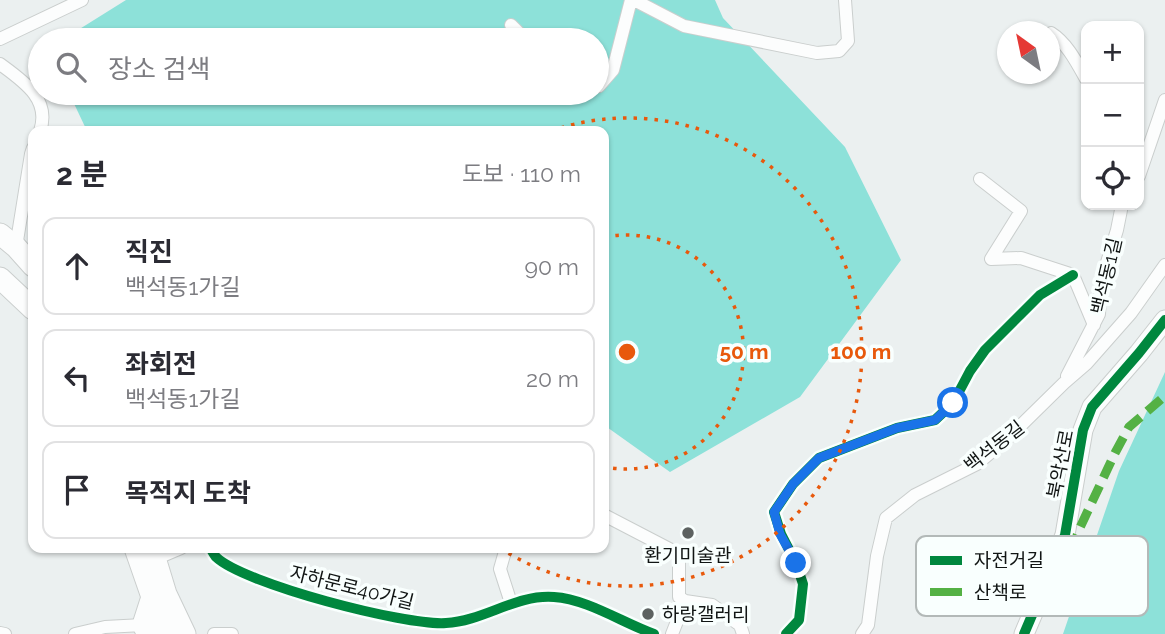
<!DOCTYPE html>
<html lang="ko">
<head>
<meta charset="utf-8">
<style>
	:root { --surface:#fff; --page:#f7f7f7; --text:#2b2b33; --muted:#7c7c81; --line:#e1e1e2 }
	body { margin:0; font-family:Raleway,"Noto Sans KR",sans-serif; background:var(--page); color:var(--text) }
	.controls { position:absolute; right:21px; top:21px; display:grid; overflow:hidden; border-radius:14px; box-shadow:0 2px 5px #0004 }
	.controls button { width:63px; height:63px; display:grid; place-items:center; padding:0; border:0; border-bottom:2px solid var(--line); background:var(--surface); color:var(--text); font:35px sans-serif }
	.compass { position:absolute; left:997px; top:21px; width:63px; height:63px; border-radius:50%; background:var(--surface); box-shadow:0 2px 5px #0004; rotate:327deg }
	.stop { position:absolute; width:21px; height:21px; margin:-16px; border:5px solid #1a73e8; border-radius:50%; background:#fff }
	.stop.end { background:#1a73e8; border-color:#fff; box-shadow:0 2px 7px #0008 }
	.list { margin:0; padding:0; list-style:none }
	h2 { display:flex; justify-content:space-between; align-items:center; height:91px; margin:0; padding:0 28px; font-size:30px }
	h2 small { font-size:23px; font-weight:400; color:var(--muted) }
	.list li { display:grid; grid-template-columns:46px 1fr auto; gap:21px; align-items:center; box-sizing:border-box; height:98px; margin:0 14px 14px; padding:0 14px; border:2px solid var(--line); border-radius:14px }
	.list b { display:block; font-size:26px; white-space:nowrap }
	.list p { margin:0; font-size:23px; white-space:nowrap; color:var(--muted) }
	.list em { font-size:23px; font-style:normal; color:var(--muted) }
	.icon { flex:none; width:38px; height:38px; fill:none; stroke:currentColor; stroke-width:2; stroke-linecap:round; stroke-linejoin:round }
	.map { position:relative; flex:none; width:1165px; height:634px; overflow:hidden }
	.search { position:absolute; background:var(--surface); box-shadow:0 2px 5px #0004; left:28px; top:28px; width:581px; height:77px; display:flex; align-items:center; gap:18px; box-sizing:border-box; padding:0 24px; border-radius:38px; color:var(--muted); font-size:26px }
	.panel { position:absolute; background:var(--surface); box-shadow:0 2px 5px #0004; left:28px; top:126px; width:581px; height:427px; border-radius:14px }
	.map>svg:first-child { display:block }
</style>
</head>
<body>
<div class="map">
<svg width="1165" height="634" viewBox="0 0 1165 634">
	<rect width="100%" height="100%" fill="#ebf0f0"/>
	<!-- forest -->
	<path fill="#8de1d9" d="M 126,0 L 715,0 L 723,18 L 845,147 L 901,260 L 800,397 L 670,472 L 604,425 L 604,131 L 87,131 L 69,93 L 597,93 L 597,40 L 62,40 Z
		M 1165,372 L 1165,634 L 1063,634 L 1119,471 Z"/>
	<g fill="none" stroke-linecap="round" stroke-linejoin="round">
		<!-- street casing -->
		<g stroke="#cacecd" stroke-width="14">
			<path id="street" d="M 634,0 L 684,26 L 817,53 L 839,51 L 848,41 L 845,0
				M 511,25 L 526,40
				M 1051,33 C 1067,43 1077,63 1086,79
				M 0,39 L 82,0
				M 0,64 C 23,81 51,99 40,131
				M 597,85 L 599,86 L 613,70 L 631,0
				M 1139,176 L 1165,100
				M 980,179 L 1021,211 L 991,259 L 1021,258 L 1073,275 L 1094,325
				M 16,247 L 31,154 L 33,148
				M 1067,376 L 1099,314 L 1101,282 L 1117,230 L 1122,205
				M 604,515 L 679,554 L 679,597 L 685,601 L 712,605 L 740,625 L 743,634
				M 210,548 C 211,549 215,556 216,557 C 244,584 406,626 446,623 C 484,621 516,594 554,597 C 587,599 623,623 654,634
				M 506,548 L 500,569 L 511,603
				M 155,559 L 181,548
				M 0,633 L 5,634
				M 75,634 L 105,627 L 143,625
				M 214,634 L 232,634
				M 672,634 L 685,601
				M 786,634 L 799,620 L 803,584 L 796,563 L 781,534 L 774,512 L 793,484 L 819,458 L 897,428 L 935,420 L 953,403 L 970,371 L 985,350 L 1040,295 L 1073,275
				M 862,634 L 868,625 L 877,556 L 886,518 L 915,495 L 977,464 L 1009,437 L 1064,383 L 1086,364 L 1131,313 L 1165,265"/>
		</g>
		<!-- secondary casing -->
		<g stroke="#cacecd" stroke-width="21">
			<path id="secondary" d="M 1024,634 L 1047,580 L 1065,535 L 1083,430 L 1092,407 L 1139,353 L 1165,320"/>
		</g>
		<!-- primary casing -->
		<g stroke="#cacecd" stroke-width="23">
			<path id="primary" d="M 0,234 L 16,247 L 33,266
				M 0,278 L 33,309
				M 135,548 L 152,597 L 169,634
				M 152,548 L 166,594 L 185,634
				M 148,634 L 143,625 L 152,597"/>
		</g>
		<!-- street -->
		<use href="#street" stroke="#fcfdfd" stroke-width="12"/>
		<!-- secondary -->
		<use href="#secondary" stroke="#fcfdfd" stroke-width="19"/>
		<!-- primary -->
		<use href="#primary" stroke="#fcfdfd" stroke-width="21"/>
		<!-- quiet -->
		<path stroke="#54b144" stroke-width="9" stroke-dasharray="18 9" stroke-linecap="butt" d="M 1069,551 L 1115,453 L 1129,427 L 1165,396"/>
		<!-- cycleway casing -->
		<g stroke="#f9fffe" stroke-width="15">
			<path id="cycleway" d="M 210,548 C 211,549 215,556 216,557 C 244,584 406,626 446,623 C 484,621 516,594 554,597 C 587,599 623,623 654,634
				M 786,634 L 799,620 L 803,584 L 796,563 L 781,534 L 774,512 L 793,484 L 819,458 L 897,428 L 935,420 L 953,403 L 970,371 L 985,350 L 1040,295 L 1073,275
				M 1024,634 L 1047,580 L 1065,535 L 1083,430 L 1092,407 L 1139,353 L 1165,320"/>
		</g>
		<!-- cycleway -->
		<use href="#cycleway" stroke="#00873e" stroke-width="10"/>
	</g>
	<g fill="none" stroke-linecap="round" stroke-linejoin="round">
		<!-- route -->
		<path stroke="#1a73e8" stroke-width="9" d="M 796,563 L 780,534 L 774,512 L 793,484 L 819,458 L 897,428 L 935,420 L 953,403"/>
	</g>
	<!-- distance rings -->
	<g fill="none" stroke="#e8590c" stroke-width="3.5" stroke-dasharray="3.5 7">
		<path d="M605 237A117 117 0 1 1 605 467"/>
		<path d="M551 131A234 234 0 1 1 500 548"/>
	</g>
	<!-- markers -->
	<g fill="#5d6261" stroke="#f9fffe" stroke-width="2.5">
		<circle cx="688" cy="533" r="7"/>
		<circle cx="648" cy="614" r="7"/>
	</g>
	<g text-anchor="middle" dominant-baseline="central" stroke-width="7" stroke-linejoin="round" paint-order="stroke">
		<!-- street labels -->
		<g font-size="19" fill="#111514" stroke="#f9fffe">
			<text transform="translate(1106 276) rotate(-77)">백석동1길</text>
			<text transform="translate(994 446) rotate(-38)">백석동길</text>
			<text transform="translate(1060 464) rotate(-79)">북악산로</text>
			<text transform="translate(352 587) rotate(14)">자하문로40가길</text>
		</g>
		<!-- poi labels -->
		<g font-size="19" fill="#111514" stroke="#f9fffe">
			<text x="688" y="555">환기미술관</text>
			<text x="662" y="614" text-anchor="start">하랑갤러리</text>
		</g>
	</g>
	<!-- legend -->
	<rect x="916" y="536" width="232" height="80" rx="10" fill="#f9fffe" stroke="#b3b9b8" stroke-width="2"/>
	<rect x="930" y="556" width="32" height="9" fill="#00873e"/>
	<rect x="930" y="588" width="32" height="8" fill="#54b144"/>
	<g font-size="19" fill="#111514">
		<text x="974" y="567">자전거길</text>
		<text x="974" y="599">산책로</text>
	</g>
	<circle cx="627" cy="352" r="10" fill="#e8590c" stroke="#f9fffe" stroke-width="3.5"/>
	<g font-size="21" text-anchor="middle" font-weight="bold" fill="#e8590c" stroke="#f9fffe" stroke-width="7" stroke-linejoin="round" paint-order="stroke">
		<text x="744" y="359">50 m</text>
		<text x="861" y="359">100 m</text>
	</g>
</svg>
<div class="controls">
<button>+</button>
<button>−</button>
<button><svg class="icon" aria-label="locate" viewBox="0 0 24 24"><circle cx="12" cy="12" r="6"/><path d="M12 2v4M12 18v4M2 12h4M18 12h4"/></svg></button>
</div>
<svg class="compass" viewBox="-18 -18 36 36"><path d="M0-13l5 13h-10z" fill="#e53935"/><path d="M0 13l5-13h-10z" fill="#7c7c81"/></svg>
<div class="stop" style="left:953px;top:403px"></div>
<div class="stop end" style="left:796px;top:563px"></div>
<div class="search"><svg class="icon" aria-label="search" viewBox="0 0 24 24"><circle cx="10" cy="10" r="6"/><path d="M15 15l6 6"/></svg>장소 검색</div>
<section class="panel">
<h2>2 분<small>도보 · 110 m</small></h2>
<ul class="list">
<li><svg class="icon" aria-label="ahead" viewBox="0 0 24 24"><path d="M12 20V5M6 11l6-6 6 6"/></svg><div><b>직진</b><p>백석동1가길</p></div><em>90 m</em></li>
<li><svg class="icon" aria-label="left" viewBox="0 0 24 24"><path d="M17 20v-9H6M10 6l-5 5 5 5"/></svg><div><b>좌회전</b><p>백석동1가길</p></div><em>20 m</em></li>
<li><svg class="icon" aria-label="arrive" viewBox="0 0 24 24"><path d="M6 21V4h12l-3 4 3 4H6"/></svg><div><b>목적지 도착</b></div></li>
</ul>
</section>
</div>
</body>
</html>
